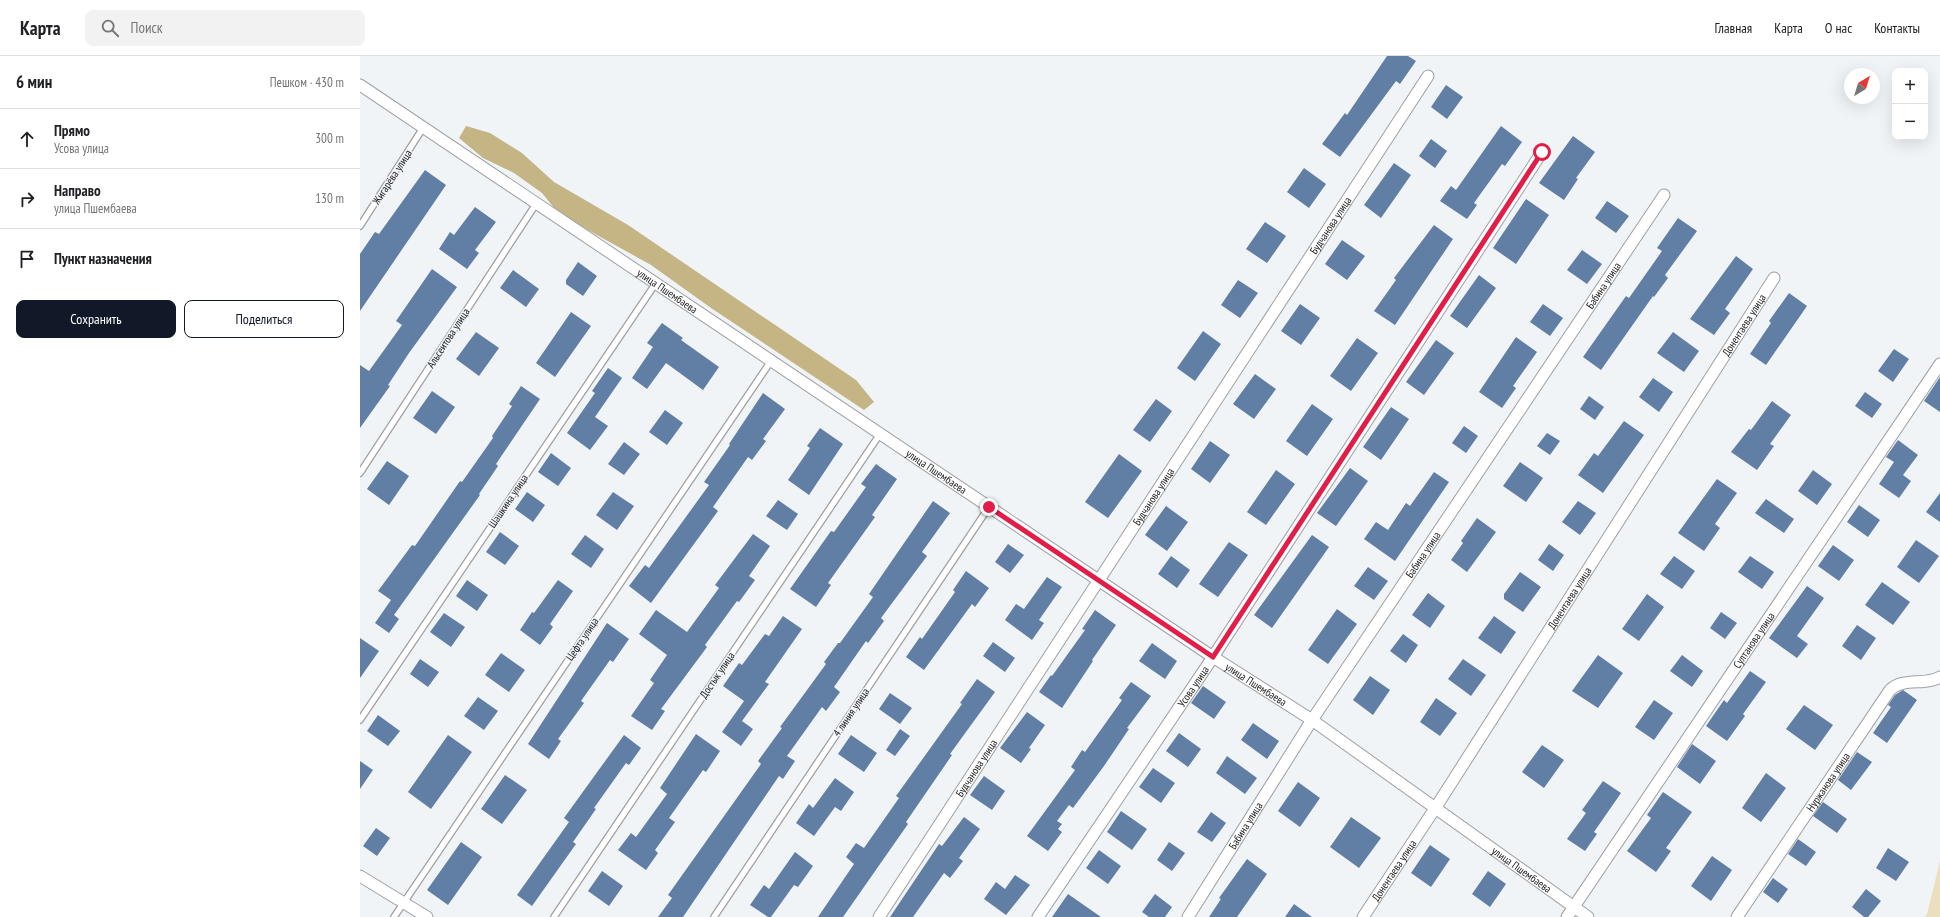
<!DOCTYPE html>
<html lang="ru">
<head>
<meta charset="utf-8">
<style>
	:root { --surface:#fff; --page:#f2f2f2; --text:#202124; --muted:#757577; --line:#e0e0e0; --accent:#111827 }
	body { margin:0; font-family:"PT Sans Narrow",sans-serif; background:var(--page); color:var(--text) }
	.controls { position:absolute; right:12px; top:12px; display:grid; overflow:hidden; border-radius:8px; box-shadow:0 4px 16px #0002 }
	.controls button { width:36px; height:36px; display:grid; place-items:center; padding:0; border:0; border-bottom:1px solid var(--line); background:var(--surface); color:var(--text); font:20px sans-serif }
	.compass { position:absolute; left:1484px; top:12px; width:36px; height:36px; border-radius:50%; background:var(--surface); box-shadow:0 4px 16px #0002; rotate:38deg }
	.stop { position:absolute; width:12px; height:12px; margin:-9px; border:3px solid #e11d48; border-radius:50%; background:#fff }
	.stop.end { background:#e11d48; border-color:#fff; box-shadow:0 1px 4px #0008 }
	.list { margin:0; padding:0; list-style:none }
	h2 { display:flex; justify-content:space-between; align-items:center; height:52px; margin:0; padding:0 16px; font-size:17px }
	h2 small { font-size:13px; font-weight:400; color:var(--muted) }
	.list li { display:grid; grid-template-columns:26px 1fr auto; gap:12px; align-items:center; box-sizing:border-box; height:60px; padding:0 16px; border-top:1px solid var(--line) }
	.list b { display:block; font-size:15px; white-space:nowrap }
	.list p { margin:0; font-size:13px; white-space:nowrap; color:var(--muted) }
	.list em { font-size:13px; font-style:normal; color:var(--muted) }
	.actions { display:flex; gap:8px; padding:12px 16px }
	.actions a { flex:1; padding:9px 0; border:1px solid var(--accent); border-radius:8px; text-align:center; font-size:14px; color:var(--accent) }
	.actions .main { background:var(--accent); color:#fff }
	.icon { flex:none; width:22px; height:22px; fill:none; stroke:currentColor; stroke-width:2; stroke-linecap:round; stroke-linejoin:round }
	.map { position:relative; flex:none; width:1580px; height:861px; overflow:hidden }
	header { display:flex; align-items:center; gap:24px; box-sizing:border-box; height:56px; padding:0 20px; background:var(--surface); border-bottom:1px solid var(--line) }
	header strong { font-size:19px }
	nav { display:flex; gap:22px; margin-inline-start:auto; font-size:14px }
	.search { width:280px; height:36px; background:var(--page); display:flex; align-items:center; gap:10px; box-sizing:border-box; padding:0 14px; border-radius:8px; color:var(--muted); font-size:15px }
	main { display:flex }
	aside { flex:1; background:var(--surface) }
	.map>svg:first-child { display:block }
</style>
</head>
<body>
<header>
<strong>Карта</strong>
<div class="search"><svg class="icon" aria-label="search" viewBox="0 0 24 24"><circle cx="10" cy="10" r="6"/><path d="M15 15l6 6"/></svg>Поиск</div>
<nav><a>Главная</a><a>Карта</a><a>О нас</a><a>Контакты</a></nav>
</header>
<main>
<aside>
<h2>6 мин<small>Пешком · 430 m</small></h2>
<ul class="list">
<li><svg class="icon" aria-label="ahead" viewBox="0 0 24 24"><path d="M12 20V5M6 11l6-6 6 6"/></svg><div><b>Прямо</b><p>Усова улица</p></div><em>300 m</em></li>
<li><svg class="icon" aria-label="right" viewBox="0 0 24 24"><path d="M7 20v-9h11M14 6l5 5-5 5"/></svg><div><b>Направо</b><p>улица Пшембаева</p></div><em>130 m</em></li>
<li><svg class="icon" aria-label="arrive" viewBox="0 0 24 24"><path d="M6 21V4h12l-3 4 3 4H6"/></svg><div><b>Пункт назначения</b></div></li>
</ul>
<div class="actions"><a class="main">Сохранить</a><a>Поделиться</a></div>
</aside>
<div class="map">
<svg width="1580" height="861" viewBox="0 0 1580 861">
	<rect width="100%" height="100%" fill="#f1f4f7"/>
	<!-- green -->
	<path fill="#ebdfbd" d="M 1580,805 L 1580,861 L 1565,861 L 1567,858 Z"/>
	<!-- forest -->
	<path fill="#c5b584" d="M 106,70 L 130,77 L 162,97 L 194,126 L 268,169 L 496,324 L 514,346 L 504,354 L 351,252 L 291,209 L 199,158 L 182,137 L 154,117 L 123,102 L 99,82 Z"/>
	<!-- building -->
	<path fill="#617ea4" d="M 1027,0 L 1048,0 L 1056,5 L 1040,28 L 1036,25 L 980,101 L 962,88 L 985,57 L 987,59 Z
		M 1086,29 L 1103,41 L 1087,63 L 1071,51 Z
		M 1141,70 L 1162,86 L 1145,110 L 1142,108 L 1114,147 L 1117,149 L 1107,163 L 1080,145 L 1091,130 L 1096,134 Z
		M 1213,80 L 1235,96 L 1216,122 L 1218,123 L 1204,144 L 1179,127 Z
		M 1071,83 L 1087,95 L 1075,112 L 1059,100 Z
		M 1034,107 L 1051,119 L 1021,162 L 1004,149 Z
		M 944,112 L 966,128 L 949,152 L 927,136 Z
		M 65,114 L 86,129 L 0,255 L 0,198 L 15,176 L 19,178 Z
		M 1166,143 L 1189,159 L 1156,208 L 1133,192 Z
		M 1247,145 L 1269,160 L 1256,177 L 1235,162 Z
		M 115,151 L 136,166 L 115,194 L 119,197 L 107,213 L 79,193 L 90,176 L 94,179 Z
		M 1318,162 L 1337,175 L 1305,219 L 1308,222 L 1294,241 L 1293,240 L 1241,314 L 1223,301 L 1266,240 L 1269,242 L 1302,195 L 1297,192 Z
		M 905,166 L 926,180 L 907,207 L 886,193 Z
		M 1074,169 L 1093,183 L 1035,269 L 1014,255 L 1036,224 L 1034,222 Z
		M 982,184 L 1005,200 L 987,224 L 965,208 Z
		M 1222,194 L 1242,208 L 1227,228 L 1207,214 Z
		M 1376,200 L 1393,213 L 1365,253 L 1370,257 L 1354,279 L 1330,263 Z
		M 218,206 L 237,220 L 223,240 L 206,228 L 206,224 Z
		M 72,213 L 97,231 L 49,297 L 28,329 L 30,330 L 0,372 L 0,309 L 9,315 L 42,269 L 36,265 Z
		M 153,214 L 179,233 L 166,251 L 140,232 Z
		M 1119,219 L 1136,232 L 1107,272 L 1090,260 Z
		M 878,224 L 898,237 L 880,262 L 861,249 Z
		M 1429,237 L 1447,250 L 1406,309 L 1390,298 L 1411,267 L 1409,265 Z
		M 940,248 L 960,262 L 941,289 L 921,275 Z
		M 1183,248 L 1203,262 L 1190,280 L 1170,266 Z
		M 211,256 L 231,270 L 195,321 L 176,307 Z
		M 302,267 L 323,282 L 321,284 L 359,311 L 343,334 L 306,307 L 287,333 L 272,322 L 293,291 L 287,287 Z
		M 843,275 L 861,288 L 835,325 L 817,312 Z
		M 116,276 L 139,292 L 119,320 L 96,303 Z
		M 1313,276 L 1339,295 L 1324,316 L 1297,297 Z
		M 1156,281 L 1177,296 L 1153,330 L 1156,332 L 1142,352 L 1119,336 Z
		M 997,282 L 1018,297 L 991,335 L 970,320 Z
		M 1076,284 L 1094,297 L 1064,339 L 1046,326 Z
		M 1534,293 L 1549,303 L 1533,326 L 1518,315 Z
		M 248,312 L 262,322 L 235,361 L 248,370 L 230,394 L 207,377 L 235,337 L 232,335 Z
		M 895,318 L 916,333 L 894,363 L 873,348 Z
		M 1580,321 L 1580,356 L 1564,345 Z
		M 1293,322 L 1313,336 L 1299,356 L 1279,341 Z
		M 161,330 L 180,343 L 136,408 L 138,410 L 119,438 L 120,439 L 34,559 L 39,563 L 29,577 L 15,567 L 31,544 L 18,535 L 52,489 L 55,490 L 100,425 L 102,426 L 133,382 L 132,380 L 152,350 L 149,348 Z
		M 72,335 L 95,351 L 76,378 L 53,362 Z
		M 1505,336 L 1522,348 L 1512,362 L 1495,350 Z
		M 403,337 L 425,353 L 403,383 L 406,385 L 392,404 L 388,401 L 353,451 L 358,455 L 291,547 L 269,530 L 285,509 L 289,512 L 349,429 L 344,426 L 370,389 L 369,388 Z
		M 1229,340 L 1244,351 L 1235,364 L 1220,353 Z
		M 796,343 L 812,355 L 790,386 L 773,374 Z
		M 1412,345 L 1431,359 L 1410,388 L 1414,390 L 1397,414 L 1371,396 L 1389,373 L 1391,374 Z
		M 952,348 L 973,363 L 947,400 L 926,385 Z
		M 1031,351 L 1049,363 L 1021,404 L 1003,391 Z
		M 305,354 L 323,367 L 307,389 L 289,376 Z
		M 1264,365 L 1284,379 L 1243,437 L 1218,419 L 1234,397 L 1238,400 Z
		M 1104,370 L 1118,380 L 1106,397 L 1092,387 Z
		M 460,372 L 483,388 L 449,439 L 428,424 L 450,392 L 447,390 Z
		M 1187,377 L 1200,385 L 1190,399 L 1177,390 Z
		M 1538,384 L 1558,399 L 1543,419 L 1551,425 L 1539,442 L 1519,428 L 1534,406 L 1526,401 Z
		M 850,385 L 870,399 L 850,427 L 831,413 Z
		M 264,386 L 280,398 L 264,419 L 248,408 Z
		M 191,397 L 211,412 L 198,430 L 178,416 Z
		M 759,398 L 782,415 L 748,462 L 725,446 Z
		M 27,405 L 49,420 L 29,449 L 7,433 Z
		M 1160,406 L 1183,422 L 1166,446 L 1143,430 Z
		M 516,408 L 537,423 L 512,459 L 515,461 L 468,527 L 471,529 L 456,551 L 430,533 L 471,475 L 474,476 L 506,431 L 501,428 Z
		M 990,412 L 1008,425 L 976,470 L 957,457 Z
		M 916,414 L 935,428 L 906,469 L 887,456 Z
		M 1453,414 L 1472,428 L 1457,449 L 1438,435 Z
		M 1074,416 L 1089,426 L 1035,505 L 1004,483 L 1016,466 L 1028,474 L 1046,447 L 1050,450 Z
		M 1357,423 L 1377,437 L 1355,468 L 1360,472 L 1344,495 L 1318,477 Z
		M 167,436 L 185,449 L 173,466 L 155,453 Z
		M 253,436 L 274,450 L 257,474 L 236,459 Z
		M 1580,437 L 1580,466 L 1566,456 Z
		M 1406,443 L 1434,463 L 1424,477 L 1395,457 Z
		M 418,444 L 438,458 L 427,474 L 406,460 Z
		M 573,445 L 590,457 L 562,496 L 567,500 L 521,562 L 524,565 L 508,587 L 506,585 L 474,631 L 480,636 L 466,655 L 462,651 L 427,700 L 435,705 L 423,723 L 419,720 L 323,861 L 298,861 L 312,842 L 308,839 L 401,708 L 398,705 L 422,672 L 420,671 L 466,608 L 464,606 L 478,587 L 480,587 L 513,541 L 509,538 Z
		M 1218,445 L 1236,457 L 1220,479 L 1202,466 Z
		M 1499,449 L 1520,464 L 1508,481 L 1487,466 Z
		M 806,450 L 828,466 L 807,495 L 785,479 Z
		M 1117,462 L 1136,476 L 1107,516 L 1091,504 L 1103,487 L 1101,485 Z
		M 140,476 L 159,490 L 145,509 L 126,496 Z
		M 393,478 L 410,490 L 389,520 L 395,524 L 379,546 L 377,545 L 345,589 L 347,591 L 301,653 L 305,655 L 292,674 L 271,660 L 294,627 L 290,624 L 307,599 L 279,578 L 296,554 L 327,576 L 359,532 L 355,529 Z
		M 225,479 L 244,493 L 231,512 L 211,498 Z
		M 952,479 L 969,491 L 912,572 L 894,559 Z
		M 1556,484 L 1579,500 L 1559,527 L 1537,511 Z
		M 869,486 L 888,499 L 858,541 L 839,528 Z
		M 648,488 L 664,499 L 650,517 L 635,506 Z
		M 1189,488 L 1204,499 L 1193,515 L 1178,504 Z
		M 1473,489 L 1494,504 L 1479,525 L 1458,510 Z
		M 811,500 L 830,514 L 817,532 L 798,518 Z
		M 1314,500 L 1335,515 L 1322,533 L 1300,518 Z
		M 1390,500 L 1414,516 L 1402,533 L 1378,516 Z
		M 1008,511 L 1028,525 L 1014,544 L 994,530 Z
		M 606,515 L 629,532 L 615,551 L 612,548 L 564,614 L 546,601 L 560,581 L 562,583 L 595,536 L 593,534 Z
		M 1160,516 L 1181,531 L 1163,556 L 1144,543 L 1144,538 Z
		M 687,521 L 702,531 L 679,564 L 684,567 L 672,584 L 645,564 L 656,548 L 664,553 Z
		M 107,524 L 128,539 L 117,555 L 96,540 Z
		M 198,524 L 213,535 L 190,568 L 193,571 L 180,589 L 160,574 L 172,556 L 174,557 Z
		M 1522,526 L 1550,546 L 1533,569 L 1505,549 Z
		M 1447,530 L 1464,542 L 1437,580 L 1448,588 L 1437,602 L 1409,582 Z
		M 1068,537 L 1085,550 L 1070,572 L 1052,559 Z
		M 1287,538 L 1304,551 L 1279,585 L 1262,573 Z
		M 977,553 L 997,568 L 968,608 L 948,594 Z
		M 735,554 L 756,569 L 732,604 L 733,605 L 702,652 L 679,636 L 691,619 L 692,620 L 725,574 L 722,573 Z
		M 1361,556 L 1377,567 L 1365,583 L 1350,572 Z
		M 84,557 L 105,571 L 91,591 L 70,576 Z
		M 423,560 L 442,573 L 405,626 L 409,628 L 382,665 L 393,673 L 381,690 L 362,676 L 384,645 L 363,630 L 379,607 L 382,609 L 405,578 L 409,580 Z
		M 1134,560 L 1156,576 L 1141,598 L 1118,582 Z
		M 247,567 L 269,583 L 253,606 L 250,604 L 221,645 L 224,647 L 198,683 L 201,685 L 189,703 L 168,688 Z
		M 1497,569 L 1516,582 L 1501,604 L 1482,590 Z
		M 1043,578 L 1058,589 L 1046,607 L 1030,595 Z
		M 0,582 L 19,595 L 0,622 Z
		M 633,586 L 655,602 L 645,616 L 623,600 Z
		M 792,587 L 817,605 L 805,623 L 779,605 Z
		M 141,597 L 165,614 L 149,636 L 125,619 Z
		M 1238,599 L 1263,617 L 1238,652 L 1212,635 Z
		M 1322,599 L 1343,615 L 1332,631 L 1310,615 Z
		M 60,603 L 79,616 L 68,631 L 50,618 Z
		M 1103,603 L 1126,619 L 1111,640 L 1088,623 Z
		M 1390,615 L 1406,626 L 1383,658 L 1385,660 L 1367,685 L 1346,670 L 1364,644 L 1367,647 Z
		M 1010,620 L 1030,634 L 1013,659 L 993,644 Z
		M 617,623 L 635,636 L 590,698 L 592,699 L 546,766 L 548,768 L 483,861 L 458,861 L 494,808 L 486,801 L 496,787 L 504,792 L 539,742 L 536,740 L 602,648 L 600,647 Z
		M 771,626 L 791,640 L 767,672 L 769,673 L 744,710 L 713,752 L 709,749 L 697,765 L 702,768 L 698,773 L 702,776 L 688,795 L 667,780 L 715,714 L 711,711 L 722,694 L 725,696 L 762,644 L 759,642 Z
		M 843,630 L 866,646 L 854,663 L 831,647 Z
		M 1543,634 L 1557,644 L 1527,687 L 1513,677 L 1531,651 L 1528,649 L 1535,639 Z
		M 530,637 L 552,652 L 540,668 L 519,653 Z
		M 118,641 L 138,655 L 124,674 L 104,660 Z
		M 1076,642 L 1097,657 L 1080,680 L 1060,666 Z
		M 1294,644 L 1313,657 L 1294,684 L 1275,671 Z
		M 1444,649 L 1473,669 L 1455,694 L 1426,673 Z
		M 667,656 L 685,669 L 669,692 L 671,693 L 661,707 L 640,692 Z
		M 18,659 L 40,675 L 28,690 L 7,675 Z
		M 893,667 L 919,685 L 907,703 L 881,684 Z
		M 540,673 L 550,680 L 535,700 L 526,694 Z
		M 819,677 L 841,693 L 828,711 L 806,695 Z
		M 336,678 L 360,695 L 346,716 L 343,714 L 309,762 L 315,766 L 295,794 L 298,797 L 286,814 L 258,794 L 271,777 L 276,781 L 307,738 L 300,732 Z
		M 88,679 L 112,696 L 71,753 L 48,736 Z
		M 264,679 L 281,692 L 269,709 L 266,707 L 234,752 L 236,753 L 213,786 L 216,788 L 172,850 L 157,839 L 209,766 L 204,762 Z
		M 491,679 L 517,697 L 504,716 L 478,698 Z
		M 1332,688 L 1356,705 L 1340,728 L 1317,711 Z
		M 1182,689 L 1204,704 L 1184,732 L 1162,716 Z
		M 1497,696 L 1512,706 L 1491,734 L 1478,724 Z
		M 867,700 L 897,722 L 885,738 L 856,717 Z
		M 0,705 L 13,714 L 0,733 Z
		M 793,712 L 815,727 L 801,747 L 779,731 Z
		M 1406,717 L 1426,732 L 1401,766 L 1382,752 Z
		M 145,719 L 167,734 L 142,768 L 121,753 Z
		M 624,720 L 645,735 L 632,754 L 610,739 Z
		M 475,722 L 494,736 L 481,755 L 475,751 L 454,780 L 436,767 L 449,748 L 453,752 Z
		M 1243,725 L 1261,737 L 1234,776 L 1237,778 L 1225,795 L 1207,783 L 1226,757 L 1222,754 Z
		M 938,726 L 960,742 L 940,771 L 918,755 Z
		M 1303,736 L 1332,756 L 1306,792 L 1311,795 L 1296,816 L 1267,795 L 1291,762 L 1287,759 Z
		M 1463,746 L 1487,763 L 1477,777 L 1453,760 Z
		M 761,755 L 787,773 L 772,794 L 747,776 Z
		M 851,756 L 866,767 L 852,786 L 837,776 Z
		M 604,761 L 620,773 L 599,802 L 603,805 L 590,822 L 584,817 L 553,861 L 530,861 L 579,788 L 582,790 Z
		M 991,761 L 1021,782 L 999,812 L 970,791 Z
		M 16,772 L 30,782 L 17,800 L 3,790 Z
		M 1438,783 L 1456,796 L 1446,810 L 1428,798 Z
		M 101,786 L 122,801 L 88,849 L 67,834 Z
		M 809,786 L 825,797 L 812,815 L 797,804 Z
		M 1070,789 L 1090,803 L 1071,831 L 1051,817 Z
		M 1528,792 L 1549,806 L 1536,825 L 1516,812 Z
		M 739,794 L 761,810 L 748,828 L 726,812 Z
		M 435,796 L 453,810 L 438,831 L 434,829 L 411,861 L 408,861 L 390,849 L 404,829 L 409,833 Z
		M 1352,800 L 1372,814 L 1351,845 L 1331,830 Z
		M 887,803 L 907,818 L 877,861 L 849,861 L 861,843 L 859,842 Z
		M 242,815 L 263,830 L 249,850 L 228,835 Z
		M 1128,815 L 1146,828 L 1130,851 L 1112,838 Z
		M 655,819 L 670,829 L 646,859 L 624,843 L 636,826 L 645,833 Z
		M 1413,822 L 1428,833 L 1418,847 L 1403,836 Z
		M 1506,833 L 1521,845 L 1508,861 L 1504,861 L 1492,851 Z
		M 708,838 L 741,861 L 692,861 Z
		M 795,838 L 812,851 L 805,861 L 789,861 L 782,856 Z
		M 934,848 L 952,861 L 925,861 Z"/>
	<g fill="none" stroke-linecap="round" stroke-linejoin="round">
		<!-- service casing -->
		<g stroke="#9ea0a4" stroke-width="8">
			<path id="service" d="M 0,170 L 63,72
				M 0,417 L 176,148
				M 0,664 L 296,227
				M 34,861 L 411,305
				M 194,861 L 520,378
				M 354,861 L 629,451"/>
		</g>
		<!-- minor casing -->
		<g stroke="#9ea0a4" stroke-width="13">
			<g id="minor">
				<path id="s1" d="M 0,29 L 853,601 L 952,664 L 1228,861"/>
				<path d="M 0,820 L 67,861"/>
				<path id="s2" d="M 519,861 L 1068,20"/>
				<path id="s3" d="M 678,861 L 853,601 L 1182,96"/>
				<path id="s4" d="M 828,861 L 952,664 L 1304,139"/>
				<path id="s5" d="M 1003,861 L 1076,751 L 1414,222"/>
				<path id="s6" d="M 1207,861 L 1580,308"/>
				<path id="s7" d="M 1377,861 L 1530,634 C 1543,621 1565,630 1580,621"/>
			</g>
		</g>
		<!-- service -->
		<use href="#service" stroke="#fff" stroke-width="5.5"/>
		<!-- minor -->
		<use href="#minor" stroke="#fff" stroke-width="11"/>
	</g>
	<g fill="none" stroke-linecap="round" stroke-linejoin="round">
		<!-- route -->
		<path stroke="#e11d48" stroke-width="5" d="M 629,451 L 853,601 L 1182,96"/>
	</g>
	<g text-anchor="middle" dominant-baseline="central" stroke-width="3" stroke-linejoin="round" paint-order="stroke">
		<!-- street labels -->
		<g font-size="11" fill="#212224" stroke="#f1f4f7">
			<text transform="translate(32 121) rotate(-57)">Жигарёва улица</text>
			<text stroke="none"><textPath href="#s2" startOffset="826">Будчанова улица</textPath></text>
			<text stroke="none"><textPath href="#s4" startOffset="756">Бабина улица</textPath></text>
			<text stroke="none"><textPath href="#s1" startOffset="370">улица Пшембаева</textPath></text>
			<text stroke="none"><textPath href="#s5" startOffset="704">Донентаева улица</textPath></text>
			<text transform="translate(88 282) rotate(-57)">Альсеитова улица</text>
			<text stroke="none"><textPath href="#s1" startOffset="694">улица Пшембаева</textPath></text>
			<text stroke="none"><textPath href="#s2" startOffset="502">Будчанова улица</textPath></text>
			<text transform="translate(148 445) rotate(-56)">Шашкина улица</text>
			<text stroke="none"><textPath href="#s4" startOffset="432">Бабина улица</textPath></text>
			<text stroke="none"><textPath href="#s5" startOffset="380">Донентаева улица</textPath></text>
			<text transform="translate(222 583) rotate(-56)">Цефта улица</text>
			<text stroke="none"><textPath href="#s6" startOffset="334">Султанова улица</textPath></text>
			<text transform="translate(357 619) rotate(-56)">Достык улица</text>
			<text stroke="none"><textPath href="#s1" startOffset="1078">улица Пшембаева</textPath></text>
			<text stroke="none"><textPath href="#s3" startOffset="278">Усова улица</textPath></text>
			<text transform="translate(491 656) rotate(-56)">4 линия улица</text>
			<text stroke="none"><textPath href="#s2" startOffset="178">Будчанова улица</textPath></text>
			<text stroke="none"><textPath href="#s7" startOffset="163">Нуржанова улица</textPath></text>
			<text stroke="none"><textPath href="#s4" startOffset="108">Бабина улица</textPath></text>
			<text stroke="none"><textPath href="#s5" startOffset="56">Донентаева улица</textPath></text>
			<text stroke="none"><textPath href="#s1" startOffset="1402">улица Пшембаева</textPath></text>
		</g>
	</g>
</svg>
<div class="controls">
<button>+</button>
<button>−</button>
</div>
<svg class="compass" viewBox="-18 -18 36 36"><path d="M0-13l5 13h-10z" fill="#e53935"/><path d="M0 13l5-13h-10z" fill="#757577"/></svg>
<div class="stop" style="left:1182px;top:96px"></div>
<div class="stop end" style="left:629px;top:451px"></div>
</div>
</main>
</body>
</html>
